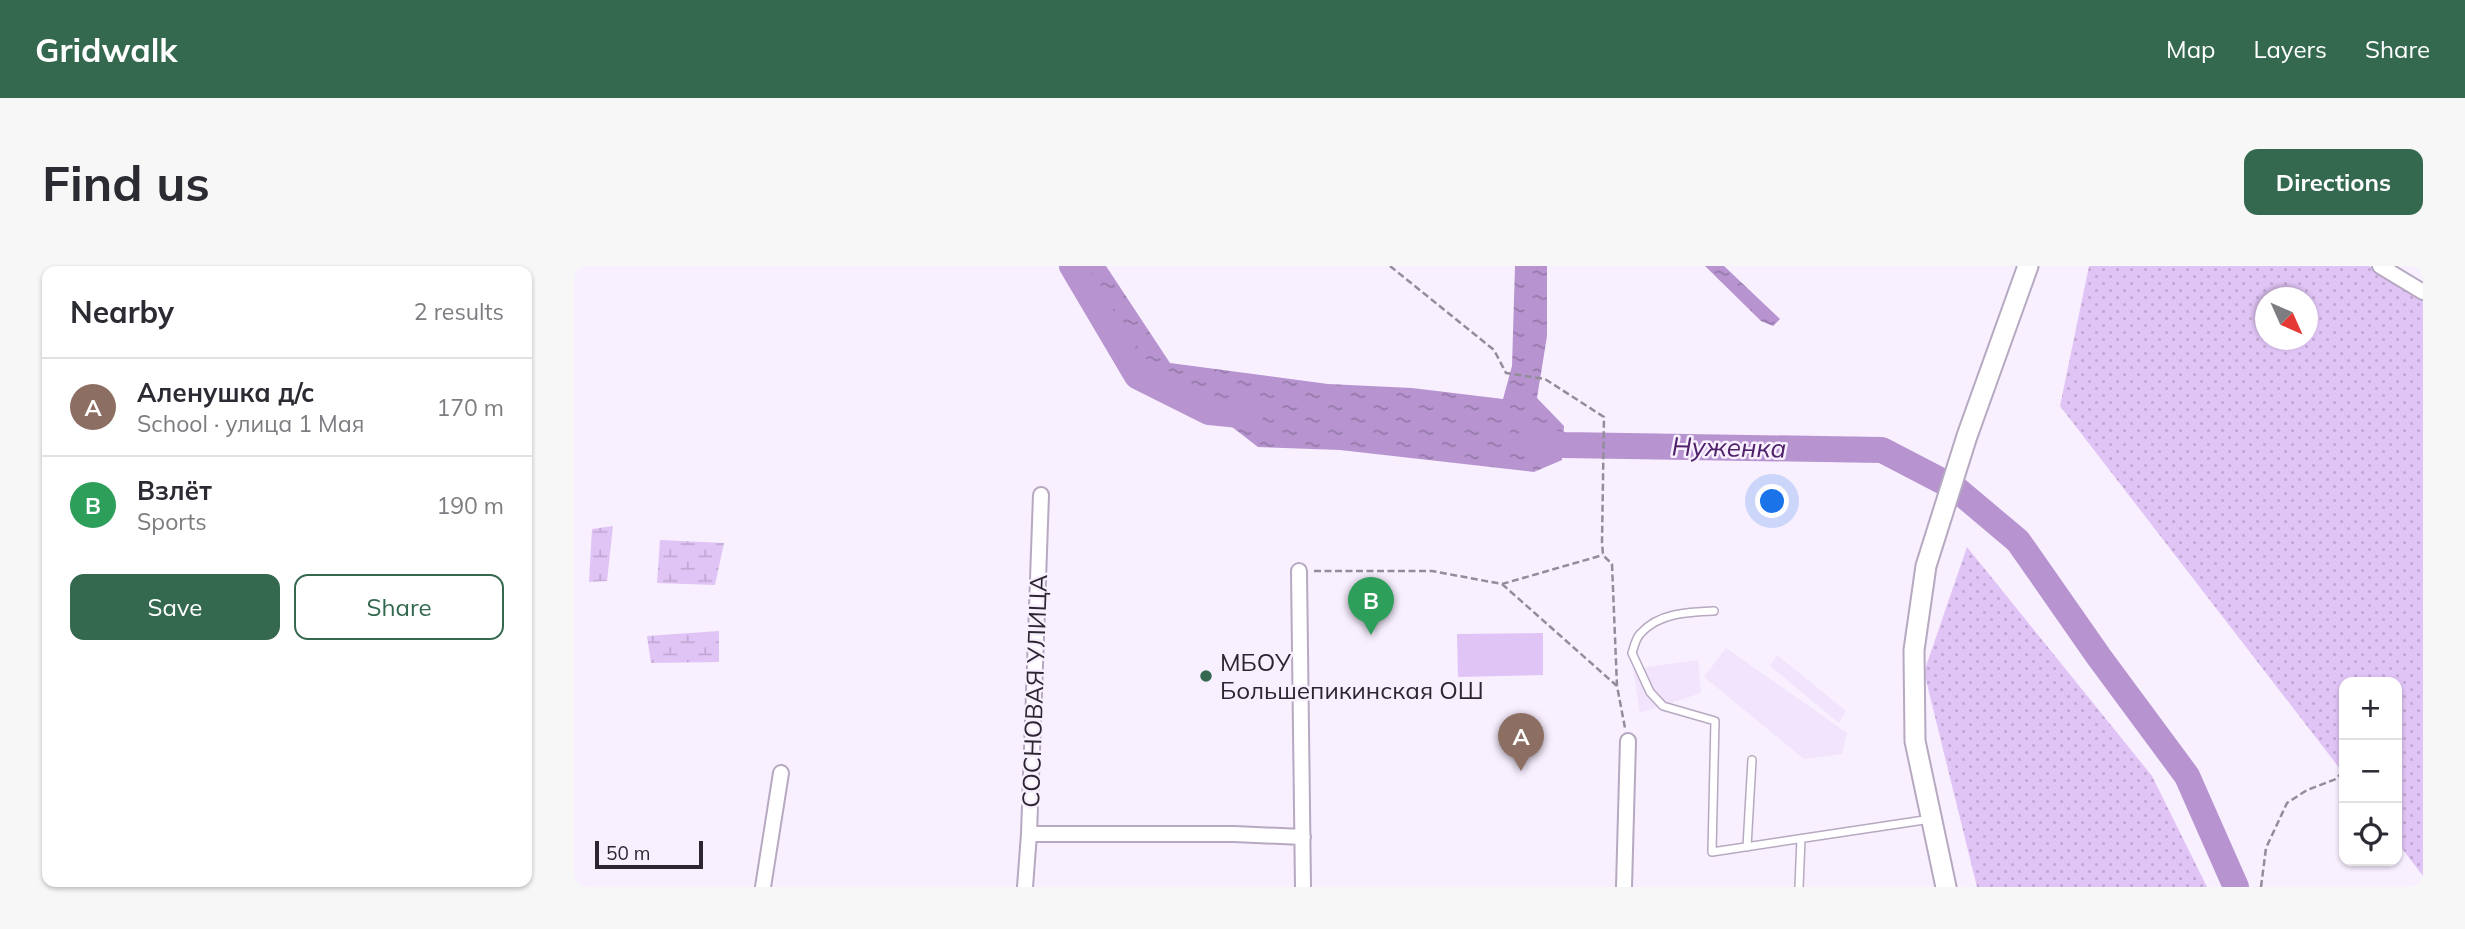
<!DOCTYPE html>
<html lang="en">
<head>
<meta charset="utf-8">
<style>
	:root { --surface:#fff; --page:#f7f7f7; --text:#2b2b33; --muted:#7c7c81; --line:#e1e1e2; --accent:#34694f }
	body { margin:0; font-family:Mulish,sans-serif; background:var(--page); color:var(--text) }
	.controls { position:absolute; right:21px; bottom:21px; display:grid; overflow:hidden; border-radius:14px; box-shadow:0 2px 5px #0004 }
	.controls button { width:63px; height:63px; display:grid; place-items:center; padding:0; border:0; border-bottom:2px solid var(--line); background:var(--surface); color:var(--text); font:35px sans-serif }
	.compass { position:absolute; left:1681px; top:21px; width:63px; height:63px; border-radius:50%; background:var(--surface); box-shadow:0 2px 5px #0004; rotate:135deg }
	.scale { position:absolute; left:21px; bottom:18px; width:108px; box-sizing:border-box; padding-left:7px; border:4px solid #2c2630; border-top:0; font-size:19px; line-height:24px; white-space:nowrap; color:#2c2630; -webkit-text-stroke:5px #f8efff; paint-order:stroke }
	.you { position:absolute; left:1199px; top:236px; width:24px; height:24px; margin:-18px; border:5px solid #fff; border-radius:50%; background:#1a73e8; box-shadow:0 0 0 10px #1a73e833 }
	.badge { display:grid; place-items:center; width:46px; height:46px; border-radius:50%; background:var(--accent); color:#fff; font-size:23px; font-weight:700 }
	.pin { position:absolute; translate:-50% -58px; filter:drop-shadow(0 2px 4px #0008) }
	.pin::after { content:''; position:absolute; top:37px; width:24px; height:21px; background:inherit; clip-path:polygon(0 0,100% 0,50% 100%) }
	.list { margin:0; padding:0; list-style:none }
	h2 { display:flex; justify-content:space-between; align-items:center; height:91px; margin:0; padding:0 28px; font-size:30px }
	h2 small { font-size:23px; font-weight:400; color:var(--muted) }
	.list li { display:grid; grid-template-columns:46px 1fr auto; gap:21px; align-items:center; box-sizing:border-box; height:98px; padding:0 28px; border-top:2px solid var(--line) }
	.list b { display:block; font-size:26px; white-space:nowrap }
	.list p { margin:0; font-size:23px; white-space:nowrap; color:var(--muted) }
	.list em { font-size:23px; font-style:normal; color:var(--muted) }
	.actions { display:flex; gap:14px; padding:21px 28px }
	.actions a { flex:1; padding:16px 0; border:2px solid var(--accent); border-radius:14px; text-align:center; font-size:24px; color:var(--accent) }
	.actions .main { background:var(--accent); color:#fff }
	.icon { flex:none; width:38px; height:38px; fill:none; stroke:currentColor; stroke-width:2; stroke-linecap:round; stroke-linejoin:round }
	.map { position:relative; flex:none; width:1849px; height:621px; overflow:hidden; border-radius:14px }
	header { display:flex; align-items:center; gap:42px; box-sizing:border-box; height:98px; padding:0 35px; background:var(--accent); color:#fff }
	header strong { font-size:33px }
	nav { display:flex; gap:38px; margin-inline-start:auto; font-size:24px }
	.intro { display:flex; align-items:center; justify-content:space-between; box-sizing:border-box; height:168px; padding:0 42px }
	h1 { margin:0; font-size:49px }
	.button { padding:18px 32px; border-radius:14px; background:var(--accent); color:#fff; font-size:24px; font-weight:700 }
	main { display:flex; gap:42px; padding:0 42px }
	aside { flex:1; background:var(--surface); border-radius:14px; box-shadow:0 2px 5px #0004 }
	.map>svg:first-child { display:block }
</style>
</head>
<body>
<header>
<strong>Gridwalk</strong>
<nav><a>Map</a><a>Layers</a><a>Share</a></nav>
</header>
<div class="intro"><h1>Find us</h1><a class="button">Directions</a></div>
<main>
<aside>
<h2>Nearby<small>2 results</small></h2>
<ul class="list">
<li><span class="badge" style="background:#8d6e63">A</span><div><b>Аленушка д/с</b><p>School · улица 1 Мая</p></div><em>170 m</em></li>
<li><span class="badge" style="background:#2e9e5b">B</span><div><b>Взлёт</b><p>Sports</p></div><em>190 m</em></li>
</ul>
<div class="actions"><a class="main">Save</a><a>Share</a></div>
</aside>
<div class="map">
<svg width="1849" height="621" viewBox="0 0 1849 621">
	<defs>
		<pattern id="wetland-marsh" width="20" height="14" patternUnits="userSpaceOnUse" patternTransform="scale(1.75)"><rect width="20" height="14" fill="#e1c4f6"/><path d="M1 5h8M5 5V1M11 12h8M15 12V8" fill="none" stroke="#c1a8d3"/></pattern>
		<pattern id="garden-dots" width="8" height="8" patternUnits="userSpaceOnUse" patternTransform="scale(1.75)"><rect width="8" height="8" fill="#e1c4f6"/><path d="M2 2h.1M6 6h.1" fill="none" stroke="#c1a8d3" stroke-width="1.8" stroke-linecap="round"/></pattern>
		<pattern id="water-ripples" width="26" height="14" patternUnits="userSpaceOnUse" patternTransform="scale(1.75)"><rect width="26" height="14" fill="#b794d0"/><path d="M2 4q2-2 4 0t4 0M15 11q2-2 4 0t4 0" fill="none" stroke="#9579a9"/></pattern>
	</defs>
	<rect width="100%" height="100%" fill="#f8efff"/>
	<!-- built -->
	<path fill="#f2e4fd" d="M 1152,382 L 1273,467 L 1268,488 L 1230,493 L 1130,411 Z
		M 1203,389 L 1272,445 L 1265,457 L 1196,400 Z
		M 1124,394 L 1127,427 L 1066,447 L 1059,403 Z"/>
	<!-- grass -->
	<path fill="#e1c4f6" d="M 969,367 L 969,409 L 884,411 L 883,368 Z"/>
	<!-- wetland -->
	<path fill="url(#wetland-marsh)" d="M 39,260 L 33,315 L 15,316 L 18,263 Z
		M 86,274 L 150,277 L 141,319 L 83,317 Z
		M 145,365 L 145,396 L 77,397 L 73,370 Z"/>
	<!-- garden -->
	<path fill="url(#garden-dots)" fill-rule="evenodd" d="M 1515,0 L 1795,0 L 1849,33 L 1849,610 L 1823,576 L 1823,416 L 1770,416 L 1770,508 L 1486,140 ZM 1692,32 L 1734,32 L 1734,74 L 1692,74 Z
		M 1393,281 L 1578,510 L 1633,621 L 1403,621 L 1350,406 Z"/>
	<!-- water -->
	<path fill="url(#water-ripples)" d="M 497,0 L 532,0 L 596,97 L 754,118 L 838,122 L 929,133 L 938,100 L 941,0 L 973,0 L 973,70 L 963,132 L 990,160 L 988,194 L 960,206 L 766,184 L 684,181 L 623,134 L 569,106 Z
		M 1131,0 L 1150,0 L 1206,53 L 1199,60 L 1187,55 Z"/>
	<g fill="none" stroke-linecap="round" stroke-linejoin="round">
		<!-- river -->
		<path stroke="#b794d0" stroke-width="26" d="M 498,0 L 563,110 L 635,146 L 676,150
			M 955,175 L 990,179 L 1308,184 L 1381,222 L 1444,275 L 1525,391 L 1613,510 L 1662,621"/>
		<!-- lane casing -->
		<g stroke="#b6a9c1" stroke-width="10">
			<path id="lane" d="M 1140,345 C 1114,346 1085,347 1067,367 C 1062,371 1060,381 1058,387 L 1076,426 L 1089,440 L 1141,455 L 1138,586 L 1357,553
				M 1173,581 L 1178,494
				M 1225,621 L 1227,573"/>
		</g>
		<!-- street casing -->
		<g stroke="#b6a9c1" stroke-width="18">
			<path id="street" d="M 1806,0 L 1849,26
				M 725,305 L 729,621
				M 455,568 L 660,568 L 729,571
				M 189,621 L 207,507
				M 451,621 L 455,568 L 467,229
				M 1050,621 L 1054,475"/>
		</g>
		<!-- secondary casing -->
		<g stroke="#b6a9c1" stroke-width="23">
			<path id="secondary" d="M 1372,621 L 1341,475 L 1340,384 L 1352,300 L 1393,170 L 1454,0"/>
		</g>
		<!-- path -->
		<path stroke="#938c99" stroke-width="2.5" stroke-dasharray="7 3.5" stroke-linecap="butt" d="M 816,0 L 920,84 L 932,107 L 971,113 L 1030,151 L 1028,276 L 1029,289 L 1038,298 L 1043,420 L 1051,462
			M 740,305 L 858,305 L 928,318 L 1029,289
			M 928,318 L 1043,420
			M 1687,621 L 1692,582 L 1713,537 L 1733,524 L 1762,513 L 1770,504"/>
		<!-- lane -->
		<use href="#lane" stroke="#fff" stroke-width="7"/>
		<!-- street -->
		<use href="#street" stroke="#fff" stroke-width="14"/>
		<!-- secondary -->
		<use href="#secondary" stroke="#fff" stroke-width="19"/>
	</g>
	<!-- markers -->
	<circle fill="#34694f" stroke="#f8efff" stroke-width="2.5" cx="632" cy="410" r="7"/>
	<g text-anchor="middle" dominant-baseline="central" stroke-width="5" stroke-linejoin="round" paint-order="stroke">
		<!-- poi labels -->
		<g font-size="24" fill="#2c2630" stroke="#f8efff" text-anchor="start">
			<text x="646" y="396">МБОУ<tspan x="646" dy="28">Большепикинская ОШ</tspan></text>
		</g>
		<!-- street labels -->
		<g font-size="24" fill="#2c2630" stroke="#f8efff">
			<text transform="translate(460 425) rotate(-88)">СОСНОВАЯ УЛИЦА</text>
		</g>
		<!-- water labels -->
		<g font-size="26" font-style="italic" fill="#4f2269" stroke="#f8efff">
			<text transform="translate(1155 181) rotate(1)">Нуженка</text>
		</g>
	</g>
</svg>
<div class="controls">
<button>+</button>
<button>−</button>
<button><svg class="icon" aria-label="locate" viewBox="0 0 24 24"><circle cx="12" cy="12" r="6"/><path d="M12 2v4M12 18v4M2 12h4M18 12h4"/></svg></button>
</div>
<svg class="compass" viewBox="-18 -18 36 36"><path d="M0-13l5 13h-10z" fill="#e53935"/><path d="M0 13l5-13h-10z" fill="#7c7c81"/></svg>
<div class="scale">50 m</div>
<div class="you"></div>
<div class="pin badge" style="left:947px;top:505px;background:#8d6e63">A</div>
<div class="pin badge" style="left:797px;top:369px;background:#2e9e5b">B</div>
</div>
</main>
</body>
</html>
